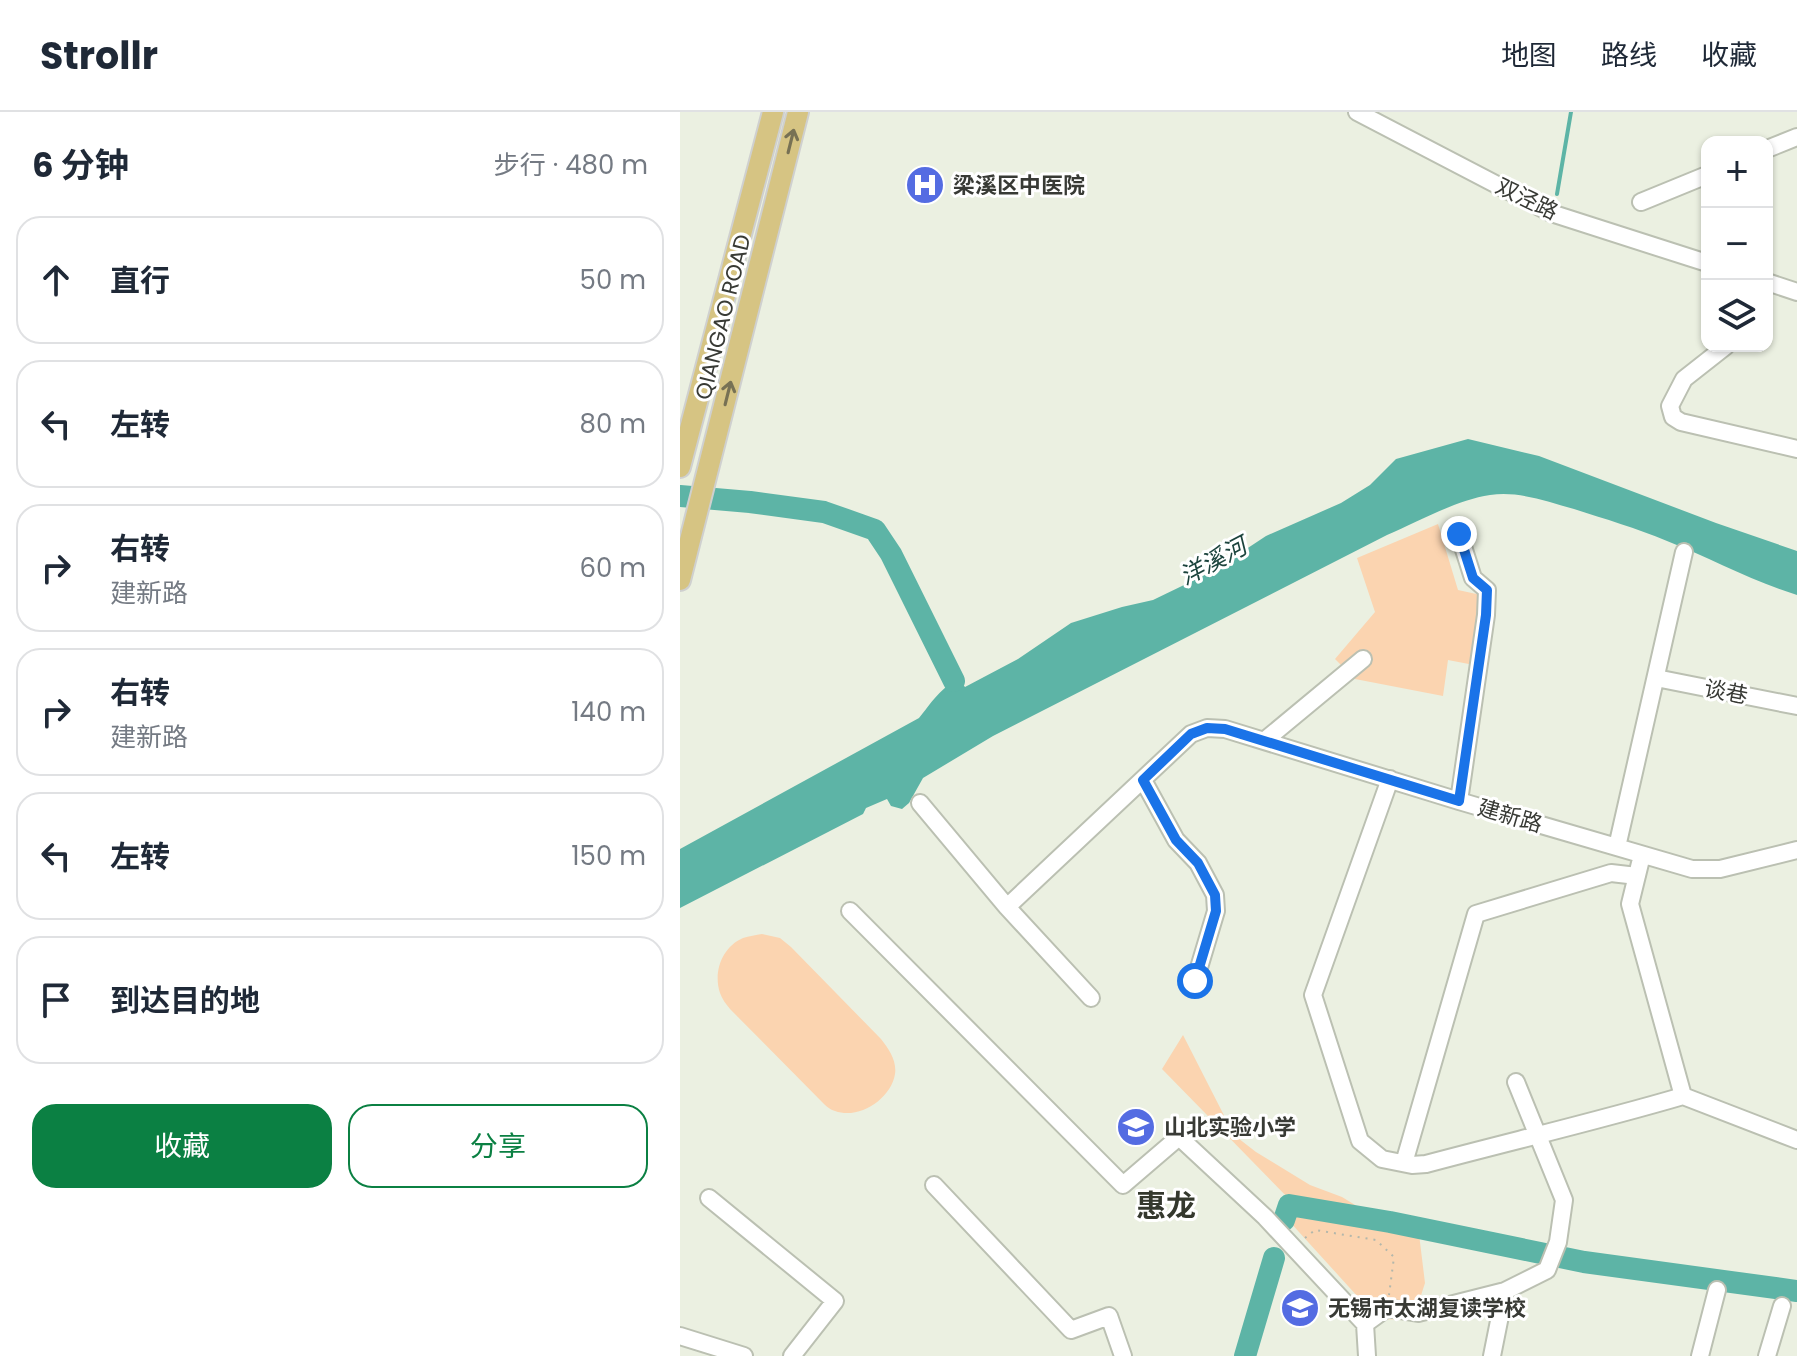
<!DOCTYPE html>
<html lang="zh">
<head>
<meta charset="utf-8">
<style>
	:root { --surface:#fff; --page:#f6f6f7; --text:#1f2937; --muted:#747a83; --line:#e0e1e3; --accent:#0b8043 }
	body { margin:0; font-family:Poppins,"Noto Sans SC",sans-serif; background:var(--page); color:var(--text) }
	.controls { position:absolute; right:24px; top:24px; display:grid; overflow:hidden; border-radius:16px; box-shadow:0 2px 6px #0004 }
	.controls button { width:72px; height:72px; display:grid; place-items:center; padding:0; border:0; border-bottom:2px solid var(--line); background:var(--surface); color:var(--text); font:40px sans-serif }
	.stop { position:absolute; width:24px; height:24px; margin:-18px; border:6px solid #1a73e8; border-radius:50%; background:#fff }
	.stop.end { background:#1a73e8; border-color:#fff; box-shadow:0 2px 8px #0008 }
	.list { margin:0; padding:0; list-style:none }
	h2 { display:flex; justify-content:space-between; align-items:center; height:104px; margin:0; padding:0 32px; font-size:34px }
	h2 small { font-size:26px; font-weight:400; color:var(--muted) }
	.list li { display:grid; grid-template-columns:52px 1fr auto; gap:24px; align-items:center; box-sizing:border-box; height:128px; margin:0 16px 16px; padding:0 16px; border:2px solid var(--line); border-radius:24px }
	.list b { display:block; font-size:30px; white-space:nowrap }
	.list p { margin:0; font-size:26px; white-space:nowrap; color:var(--muted) }
	.list em { font-size:26px; font-style:normal; color:var(--muted) }
	.actions { display:flex; gap:16px; padding:24px 32px }
	.actions a { flex:1; padding:18px 0; border:2px solid var(--accent); border-radius:24px; text-align:center; font-size:28px; color:var(--accent) }
	.actions .main { background:var(--accent); color:#fff }
	.icon { flex:none; width:44px; height:44px; fill:none; stroke:currentColor; stroke-width:2; stroke-linecap:round; stroke-linejoin:round }
	.map { position:relative; flex:none; width:1117px; height:1244px; overflow:hidden }
	header { display:flex; align-items:center; gap:48px; box-sizing:border-box; height:112px; padding:0 40px; background:var(--surface); border-bottom:2px solid var(--line) }
	header strong { font-size:38px }
	nav { display:flex; gap:44px; margin-inline-start:auto; font-size:28px }
	main { display:flex }
	aside { flex:1; background:var(--surface) }
	.map>svg:first-child { display:block }
</style>
</head>
<body>
<header>
<strong>Strollr</strong>
<nav><a>地图</a><a>路线</a><a>收藏</a></nav>
</header>
<main>
<aside>
<h2>6 分钟<small>步行 · 480 m</small></h2>
<ul class="list">
<li><svg class="icon" aria-label="ahead" viewBox="0 0 24 24"><path d="M12 20V5M6 11l6-6 6 6"/></svg><div><b>直行</b></div><em>50 m</em></li>
<li><svg class="icon" aria-label="left" viewBox="0 0 24 24"><path d="M17 20v-9H6M10 6l-5 5 5 5"/></svg><div><b>左转</b></div><em>80 m</em></li>
<li><svg class="icon" aria-label="right" viewBox="0 0 24 24"><path d="M7 20v-9h11M14 6l5 5-5 5"/></svg><div><b>右转</b><p>建新路</p></div><em>60 m</em></li>
<li><svg class="icon" aria-label="right" viewBox="0 0 24 24"><path d="M7 20v-9h11M14 6l5 5-5 5"/></svg><div><b>右转</b><p>建新路</p></div><em>140 m</em></li>
<li><svg class="icon" aria-label="left" viewBox="0 0 24 24"><path d="M17 20v-9H6M10 6l-5 5 5 5"/></svg><div><b>左转</b></div><em>150 m</em></li>
<li><svg class="icon" aria-label="arrive" viewBox="0 0 24 24"><path d="M6 21V4h12l-3 4 3 4H6"/></svg><div><b>到达目的地</b></div></li>
</ul>
<div class="actions"><a class="main">收藏</a><a>分享</a></div>
</aside>
<div class="map">
<svg width="1117" height="1244" viewBox="0 0 1117 1244">
	<rect width="100%" height="100%" fill="#ebf0e1"/>
	<!-- green -->
	<path fill="#fbd4b0" d="M 758,412 L 778,478 L 801,483 L 794,553 L 768,548 L 763,584 L 675,567 L 655,547 L 695,500 L 677,446 Z
		M 82,822 L 100,826 L 111,835 L 201,927 C 209,937 217,949 215,962 C 211,987 179,1008 155,999 C 151,998 147,995 144,992 L 50,897 C 46,892 42,887 40,881 C 33,860 42,835 63,826 C 69,824 76,823 82,822 Z
		M 503,923 L 554,1023 L 576,1040 L 630,1073 L 662,1085 L 685,1099 L 609,1087 L 482,957 Z
		M 612,1100 L 739,1122 L 745,1171 L 733,1208 L 698,1207 L 609,1109 Z"/>
	<!-- water -->
	<path fill="#5db4a6" d="M 788,327 L 859,344 L 1036,411 L 1117,439 L 1117,483 C 1072,469 1030,446 987,429 C 956,416 925,407 894,397 C 866,389 839,379 810,383 C 776,388 738,410 707,423 L 313,624 L 243,666 L 229,691 L 222,697 L 211,694 L 207,687 L 186,696 L 183,702 L 0,796 L 0,737 L 239,606 C 250,593 263,571 280,569 L 285,575 L 338,547 L 391,511 L 442,495 L 473,488 L 533,459 L 586,424 L 661,391 L 690,373 L 716,347 Z"/>
	<g fill="none" stroke-linecap="round" stroke-linejoin="round">
		<!-- stream -->
		<path stroke="#5db4a6" stroke-width="4" d="M 877,82 L 891,0"/>
		<!-- river -->
		<path stroke="#5db4a6" stroke-width="22" d="M 0,384 L 70,390 L 144,400 L 195,418 L 211,442 L 274,569
			M 604,1108 L 609,1093 L 710,1110 L 904,1150 L 1117,1179
			M 565,1244 L 594,1146"/>
		<!-- minor casing -->
		<g stroke="#bbc0b2" stroke-width="20">
			<path id="minor" d="M 677,0 L 871,101 L 1027,151
				M 1087,37 L 1117,25
				M 961,90 L 1027,63
				M 1087,170 L 1117,180
				M 1046,234 L 1004,267 L 990,294 L 993,305 L 1001,310 L 1117,337
				M 976,566 L 1117,594
				M 584,629 L 683,547
				M 710,667 L 633,883 L 680,1029 L 702,1047 L 732,1053 L 746,1052 C 832,1029 918,1009 1003,984 L 950,792 L 962,743
				M 463,668 L 496,728 L 518,751 L 535,783 L 536,799 L 515,869
				M 779,689 L 806,503 L 807,478 L 793,466 L 779,422
				M 240,691 L 327,795 L 411,886
				M 937,735 L 1004,440
				M 327,795 L 511,622 L 527,616 L 545,617 L 779,689 L 1012,757 L 1040,757 L 1117,738
				M 170,799 L 443,1073 L 499,1025 L 585,1105 L 685,1212 L 687,1244
				M 1003,984 L 1117,1028
				M 724,1051 L 796,802 L 931,761 L 957,764
				M 254,1073 L 391,1218 L 429,1204 L 443,1244
				M 29,1086 L 155,1189 L 112,1244
				M 685,1212 L 707,1196 L 738,1201 L 825,1179
				M 0,1224 L 64,1244
				M 812,1244 L 825,1179 L 867,1158 L 878,1130 L 884,1088 L 836,970
				M 1020,1244 L 1037,1178
				M 1087,1244 L 1102,1194"/>
		</g>
		<!-- major casing -->
		<g stroke="#cfd0cf" stroke-width="24">
			<path id="major" d="M 0,355 L 93,0
				M 0,468 L 118,0"/>
		</g>
		<!-- path -->
		<path stroke="#b3b7ab" stroke-width="2" stroke-dasharray="2 6" stroke-linecap="butt" d="M 625,1126 L 635,1118 L 696,1128 L 714,1145 L 709,1183"/>
		<!-- minor -->
		<use href="#minor" stroke="#fff" stroke-width="16"/>
		<!-- major -->
		<use href="#major" stroke="#d6c483" stroke-width="20"/>
	</g>
	<!-- one-way arrows -->
	<defs><path id="oneway-shaft" d="M-6 0H5M1.5-3L5.5 0L1.5 3" fill="none" stroke-width="1.6" stroke-linecap="round" stroke-linejoin="round" transform="scale(2)"/></defs>
	<g stroke="#777154">
		<use href="#oneway-shaft" transform="translate(111 29) rotate(-76)"/>
		<use href="#oneway-shaft" transform="translate(48 281) rotate(-76)"/>
	</g>
	<g fill="none" stroke-linecap="round" stroke-linejoin="round">
		<!-- route -->
		<path stroke="#1a73e8" stroke-width="10" d="M 515,869 L 536,799 L 535,783 L 518,751 L 496,728 L 463,668 L 511,622 L 527,616 L 545,617 L 779,689 L 806,503 L 807,478 L 793,466 L 779,422"/>
	</g>
	<!-- icons -->
	<defs>
		<g id="hospital-disc" transform="scale(2)"><circle r="9.5" fill="#546ce2" stroke="#fff"/><path d="M-5-5h3v3.5h4V-5h3V5h-3V1.5h-4V5h-3Z" fill="#fff"/></g>
		<g id="school-disc" transform="scale(2)"><circle r="9.5" fill="#546ce2" stroke="#fff"/><path d="M0-5L7-2L0 1L-7-2ZM-4 1L0 2.5L4 1V4Q0 6-4 4Z" fill="#fff"/></g>
	</defs>
	<g fill-rule="evenodd">
		<use href="#hospital-disc" x="245" y="73"/>
		<use href="#school-disc" x="456" y="1015"/>
		<use href="#school-disc" x="620" y="1196"/>
	</g>
	<g text-anchor="middle" dominant-baseline="central" stroke-width="6" stroke-linejoin="round" paint-order="stroke">
		<!-- poi labels -->
		<g font-size="22" font-weight="bold" fill="#383a35" stroke="#fff" text-anchor="start">
			<text x="273" y="73">梁溪区中医院</text>
			<text x="484" y="1015">山北实验小学</text>
			<text x="648" y="1196">无锡市太湖复读学校</text>
		</g>
		<!-- street labels -->
		<g font-size="22" fill="#383a35" stroke="#fff">
			<text transform="translate(847 87) rotate(26)">双泾路</text>
			<text transform="translate(43 205) rotate(-76)">QIANGAO ROAD</text>
			<text transform="translate(1046 580) rotate(11)">谈巷</text>
			<text transform="translate(830 704) rotate(16)">建新路</text>
		</g>
		<!-- water labels -->
		<g font-size="24" font-style="italic" fill="#1c443d" stroke="#fff">
			<text transform="translate(533 449) rotate(-28)">洋溪河</text>
		</g>
		<!-- district labels -->
		<g font-size="30" font-weight="bold" fill="#34382d" stroke="#fff">
			<text x="486" y="1093">惠龙</text>
		</g>
	</g>
</svg>
<div class="controls">
<button>+</button>
<button>−</button>
<button><svg class="icon" aria-label="layers" viewBox="0 0 24 24"><path d="M12 4l9 5-9 5-9-5zM3 14l9 5 9-5"/></svg></button>
</div>
<div class="stop" style="left:515px;top:869px"></div>
<div class="stop end" style="left:779px;top:422px"></div>
</div>
</main>
</body>
</html>
